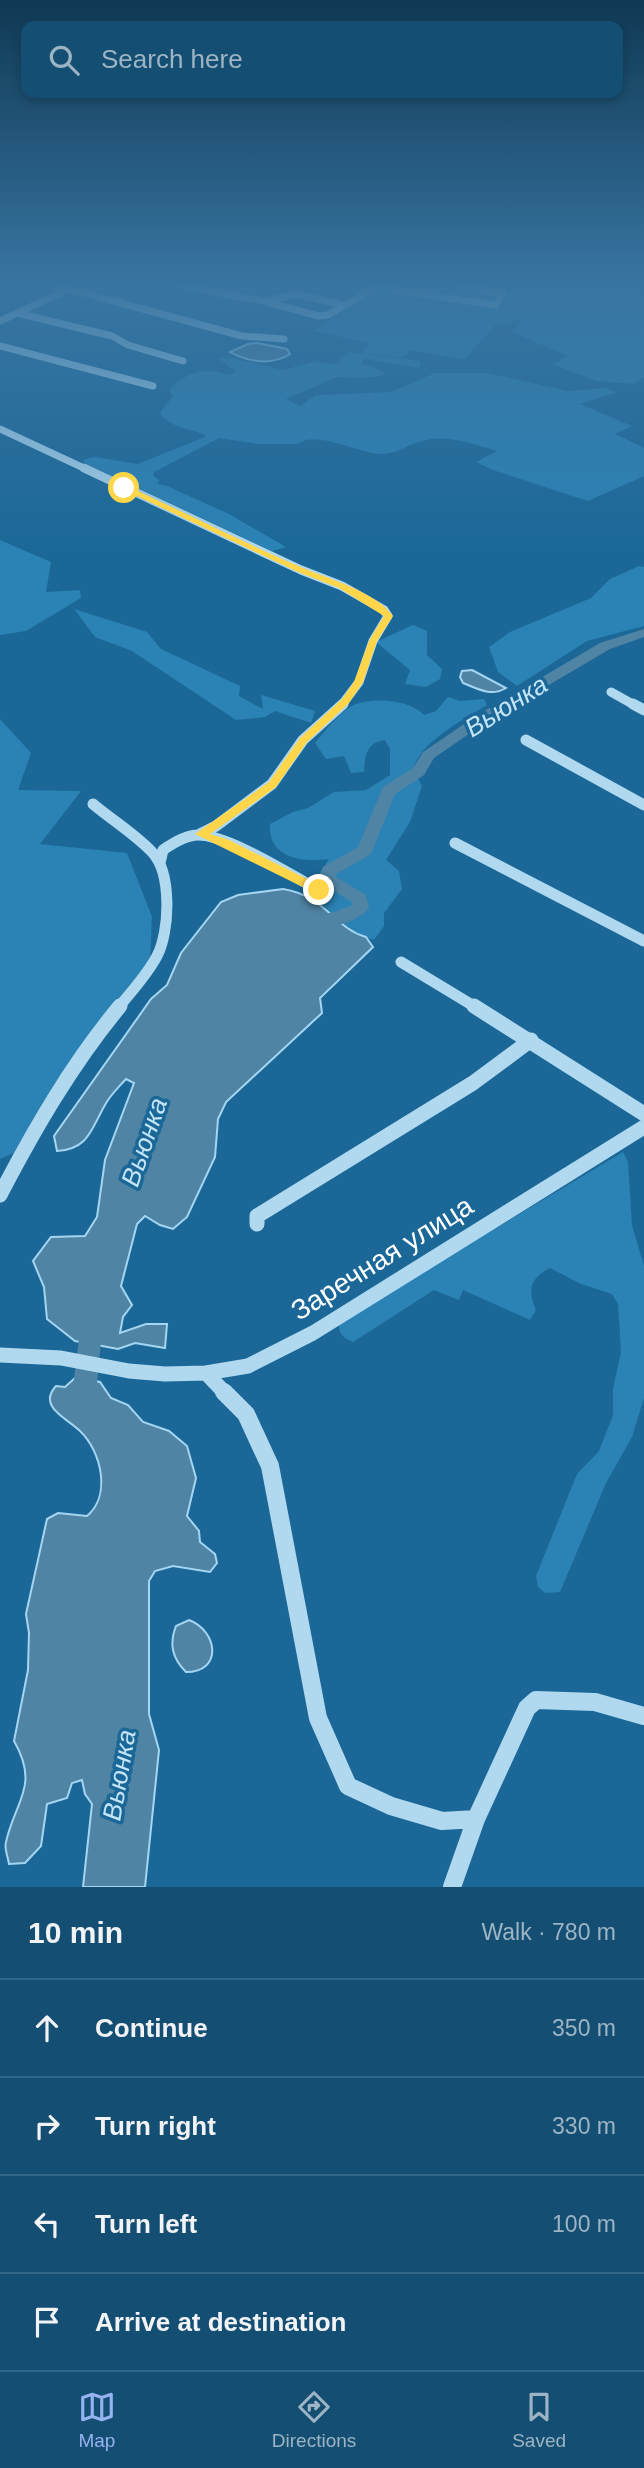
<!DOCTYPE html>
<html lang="en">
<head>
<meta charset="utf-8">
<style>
	:root { --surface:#144e72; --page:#21587a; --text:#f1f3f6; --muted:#9db4c4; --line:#336584; --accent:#95b2f1 }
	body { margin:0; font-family:Helvetica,sans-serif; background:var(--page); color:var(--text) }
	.stop { position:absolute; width:21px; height:21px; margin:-16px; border:5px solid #ffd54a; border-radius:50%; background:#fff }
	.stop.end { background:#ffd54a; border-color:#fff; box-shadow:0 2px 7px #0008 }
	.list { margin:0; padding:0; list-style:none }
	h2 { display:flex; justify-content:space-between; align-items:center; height:91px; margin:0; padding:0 28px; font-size:30px }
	h2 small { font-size:23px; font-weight:400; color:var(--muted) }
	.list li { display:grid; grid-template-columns:46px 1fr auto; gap:21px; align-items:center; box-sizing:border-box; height:98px; padding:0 28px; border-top:2px solid var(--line) }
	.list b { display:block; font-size:26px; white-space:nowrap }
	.list em { font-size:23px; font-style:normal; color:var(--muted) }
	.icon { flex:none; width:38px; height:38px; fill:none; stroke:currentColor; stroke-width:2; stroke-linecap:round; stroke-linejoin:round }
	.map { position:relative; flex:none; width:644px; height:1887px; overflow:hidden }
	.search { position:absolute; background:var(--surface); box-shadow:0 4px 10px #0003; left:21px; right:21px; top:21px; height:77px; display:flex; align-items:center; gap:18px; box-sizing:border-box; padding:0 24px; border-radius:14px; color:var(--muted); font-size:26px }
	.sheet { height:483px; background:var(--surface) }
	nav { display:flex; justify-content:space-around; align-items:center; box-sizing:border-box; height:98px; border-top:2px solid var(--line); background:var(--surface); font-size:19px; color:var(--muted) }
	nav a { display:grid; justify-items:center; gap:4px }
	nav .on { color:var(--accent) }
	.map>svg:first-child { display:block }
</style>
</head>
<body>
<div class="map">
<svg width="644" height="1887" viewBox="0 0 644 1887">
	<rect width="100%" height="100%" fill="#1b6898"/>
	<!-- green -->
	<path fill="#2b82b4" d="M 384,285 L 528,285 L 502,290 L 499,302 L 516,318 L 509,325 L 497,323 L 464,360 L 411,350 L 403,358 L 362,353 L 370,343 L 312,331 Z
		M 533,285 L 619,285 L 644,296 L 644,377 L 634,384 L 596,381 L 553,364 L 568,356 L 512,332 L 520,322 L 504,303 L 509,291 L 531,288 Z
		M 349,352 L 421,361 L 419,368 L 364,359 L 361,364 L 374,367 L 387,375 L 363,378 L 337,377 L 286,399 L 300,406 L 316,395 L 391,392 L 435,373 L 488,373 L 568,391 L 606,388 L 617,392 L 580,404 L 632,426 L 615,434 L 644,448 L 644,476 L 588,501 L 493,470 L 476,462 L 497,451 C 470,443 446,433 418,442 C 406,446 395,454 382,454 C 359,454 316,429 298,444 L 259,444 L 219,438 L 154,472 L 153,476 L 159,480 L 157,484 L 167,486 L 229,514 L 286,547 L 272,551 L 85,463 L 83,460 L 94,457 L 138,464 L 207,436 C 193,429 169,428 160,413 L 173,396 L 169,390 C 183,373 208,366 227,375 L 237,372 L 219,359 L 232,358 L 283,370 L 313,362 L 335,364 Z
		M 0,540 L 51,562 L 46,592 L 80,590 L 81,598 L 26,631 L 0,635 Z
		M 639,566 L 644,567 L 644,626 L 587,641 L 517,686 L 498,672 L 489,647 L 510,632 L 591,598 L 610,579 Z
		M 74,609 L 147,632 L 161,649 L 240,686 L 239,696 L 263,709 L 261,695 L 315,711 L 311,723 L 275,711 L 265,717 L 236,720 L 132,651 L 95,637 Z
		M 413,625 L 427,631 L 427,655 L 442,669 L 440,679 L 426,687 L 405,684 L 410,670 L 376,642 Z
		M 448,697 L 460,701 L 484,699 L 487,705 C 462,721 422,740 413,769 L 422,786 L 410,822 L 386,860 L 399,871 L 402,889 L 384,913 L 384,926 L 374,940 L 354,934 L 319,902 L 333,890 L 317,877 L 329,859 C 302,862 268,859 270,824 L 293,812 L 308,808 L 334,792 L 366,790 L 390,775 L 390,749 L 385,740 C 366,743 365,756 364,772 L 351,773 L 344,756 L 326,759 L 315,743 C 325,731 341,710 356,704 C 375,697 411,700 424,715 L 436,711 Z
		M 0,719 L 31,753 L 18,790 L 81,791 L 40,844 L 127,853 L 152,917 L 150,962 L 25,1148 L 0,1159 Z
		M 623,1152 L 628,1162 L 632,1225 L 644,1266 L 644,1398 L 632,1437 L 606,1483 L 560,1592 L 545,1593 L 538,1587 L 536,1576 L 577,1474 L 599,1451 L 613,1415 L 613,1389 L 621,1352 L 618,1304 L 612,1294 L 581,1284 L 550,1268 C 530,1278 527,1290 536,1310 L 530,1320 L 463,1290 L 459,1300 L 434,1290 L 353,1342 C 343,1338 338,1334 339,1322 Z"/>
	<!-- water -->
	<path fill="#5084a4" stroke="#a4d6f2" stroke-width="2" d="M 257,343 L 287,349 L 290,354 C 272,366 248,362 230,352 L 248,344 Z
		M 472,670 L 506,688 C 491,697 478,689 463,683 L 460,677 L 462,671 Z
		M 283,889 C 326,896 334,928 366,937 L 373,947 L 320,998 L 322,1013 L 226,1102 L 218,1119 L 215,1157 L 187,1217 L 173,1229 L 160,1225 L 145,1216 L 137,1224 L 121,1286 L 132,1305 L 123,1317 L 120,1333 L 146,1324 L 167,1324 L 165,1348 L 135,1343 L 118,1349 L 75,1341 L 47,1319 L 44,1287 L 33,1261 L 51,1237 L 85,1236 L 97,1217 L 105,1160 L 134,1083 L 126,1079 C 119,1087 110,1095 105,1105 C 91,1129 89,1149 57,1151 L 54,1136 L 151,999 L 167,985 L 181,953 L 221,902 L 238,895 Z
		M 76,1377 L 100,1382 L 111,1398 L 128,1405 L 143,1422 L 169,1431 L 187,1446 L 196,1478 L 187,1516 L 199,1531 L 200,1542 L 215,1554 L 217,1563 L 210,1572 L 173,1566 L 155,1571 L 149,1581 L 149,1714 L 159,1750 L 145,1887 L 83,1887 L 92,1804 L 85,1794 L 82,1780 L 72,1783 L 67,1798 L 47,1804 L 41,1846 L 25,1863 L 9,1864 C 8,1857 4,1848 6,1842 C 15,1801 40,1786 14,1741 L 28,1670 L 29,1633 L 26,1614 L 47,1519 L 58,1513 L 87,1516 C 111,1496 102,1452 80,1431 C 67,1418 37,1407 56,1386 L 65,1387 Z
		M 189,1620 C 218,1631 223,1672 186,1672 C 172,1658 169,1644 176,1626 Z"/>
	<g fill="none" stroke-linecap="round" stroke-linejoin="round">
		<!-- river -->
		<path fill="#5084a4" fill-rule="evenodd" d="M 644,629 L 644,637 L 610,649 L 486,722 L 434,758 L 424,775 L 395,794 L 371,854 L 336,874 L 336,877 L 366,895 L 369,908 C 359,922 325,931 309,927 L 306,922 L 309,917 L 335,912 L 352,905 L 352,902 L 321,883 L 319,879 L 323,867 L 358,847 L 383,787 L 413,768 L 423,752 L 476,716 L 600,643 Z
			M 92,1311 L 100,1314 L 103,1322 L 96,1392 L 100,1401 L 96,1409 L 88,1413 L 80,1409 L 72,1395 L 81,1322 L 84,1314 Z"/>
		<!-- minor-far4 -->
		<path stroke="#b0d9f0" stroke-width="7" d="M 55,285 L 242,336 L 284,339
			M 179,285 L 263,301 L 319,316 L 328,315 L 376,287 L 495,305 L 503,294 L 457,285
			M 271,300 L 296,294 L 339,304
			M 17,313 L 112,336 L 128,345 L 183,361
			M 0,321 L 71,288
			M 0,346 L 153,386
			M 0,429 L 88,470"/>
		<!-- minor-far3 -->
		<path stroke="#b0d9f0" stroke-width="9" d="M 84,468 L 301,570 L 342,586 L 384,610 L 388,616 L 373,641 L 359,682 L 341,706
			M 611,692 L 636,706"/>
		<!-- minor-far2 -->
		<path stroke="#b0d9f0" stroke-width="11" d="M 633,704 L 644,710
			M 526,740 L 644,805
			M 93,804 C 112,820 135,834 152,852 C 172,873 170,931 157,956 C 147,975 132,991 118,1008
			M 200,834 L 216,826 L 272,784 L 303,740 L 343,704
			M 455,843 L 644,941
			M 160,863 L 163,850 C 173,843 186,835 198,835 C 229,835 290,875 319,890
			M 401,962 L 477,1008"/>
		<!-- minor-far1 -->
		<path stroke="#b0d9f0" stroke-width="15" d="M 474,1006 L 644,1114
			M 0,1195 C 35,1128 72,1064 120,1006
			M 257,1224 L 257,1216 L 473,1083 L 531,1040
			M 0,1355 L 61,1358 L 129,1371 L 165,1374 L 206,1373 L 248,1366 L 313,1333 L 644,1127
			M 206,1373 L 226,1394"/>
		<!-- minor -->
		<path stroke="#b0d9f0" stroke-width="18" d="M 224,1392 L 246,1414 L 270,1466 L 318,1718 L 348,1786 L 391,1806 L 442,1821 L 476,1819
			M 452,1887 L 476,1819 L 527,1708 L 536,1700 L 595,1702 L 644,1716"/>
	</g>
	<!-- sky -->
	<linearGradient id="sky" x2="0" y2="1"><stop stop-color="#0f3954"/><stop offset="0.52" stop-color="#3975a2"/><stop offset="1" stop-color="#3975a2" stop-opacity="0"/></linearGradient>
	<rect width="644" height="549" fill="url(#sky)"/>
	<!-- route -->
	<path fill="#ffd54a" d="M 122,486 L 127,486 C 186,513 244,543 303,568 C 329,579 376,592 393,616 L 377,641 L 363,682 L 349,703 L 307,742 L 276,787 L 210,834 L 229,840 L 323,887 L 323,893 L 315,893 L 195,834 L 269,782 L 300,738 L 342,699 L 354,682 L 369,641 L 384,616 L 339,588 L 298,572 L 122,489 Z"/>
	<g text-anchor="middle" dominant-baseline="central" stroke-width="7" stroke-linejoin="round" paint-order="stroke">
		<!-- water labels -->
		<g font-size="26" font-style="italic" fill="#c4e5f8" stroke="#1b6898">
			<text transform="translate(506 706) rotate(-32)">Вьюнка</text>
			<text transform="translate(144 1142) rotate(-71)">Вьюнка</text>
			<text transform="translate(119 1775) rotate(-80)">Вьюнка</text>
		</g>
		<!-- near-street labels -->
		<g font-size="28" fill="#fff" stroke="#1b6898">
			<text transform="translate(382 1258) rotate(-32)">Заречная улица</text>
		</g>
	</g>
</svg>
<div class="stop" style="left:124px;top:488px"></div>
<div class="stop end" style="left:319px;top:890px"></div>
<div class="search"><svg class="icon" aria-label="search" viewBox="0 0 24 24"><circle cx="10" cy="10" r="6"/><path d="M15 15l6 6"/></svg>Search here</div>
</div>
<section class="sheet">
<h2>10 min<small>Walk · 780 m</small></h2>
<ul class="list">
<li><svg class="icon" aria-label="ahead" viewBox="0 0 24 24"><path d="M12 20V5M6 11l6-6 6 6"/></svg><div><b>Continue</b></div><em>350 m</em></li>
<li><svg class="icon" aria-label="right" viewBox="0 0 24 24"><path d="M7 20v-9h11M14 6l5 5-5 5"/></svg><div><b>Turn right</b></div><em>330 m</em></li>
<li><svg class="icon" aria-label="left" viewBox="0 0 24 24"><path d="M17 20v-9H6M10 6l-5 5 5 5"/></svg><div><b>Turn left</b></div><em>100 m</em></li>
<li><svg class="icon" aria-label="arrive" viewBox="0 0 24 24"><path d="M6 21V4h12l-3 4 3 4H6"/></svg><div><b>Arrive at destination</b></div></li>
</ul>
</section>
<nav>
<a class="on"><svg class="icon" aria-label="map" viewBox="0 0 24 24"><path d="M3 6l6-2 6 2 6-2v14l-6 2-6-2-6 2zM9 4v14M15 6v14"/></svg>Map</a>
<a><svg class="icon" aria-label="directions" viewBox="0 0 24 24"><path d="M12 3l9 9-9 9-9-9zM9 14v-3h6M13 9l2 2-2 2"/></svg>Directions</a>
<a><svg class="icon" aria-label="saved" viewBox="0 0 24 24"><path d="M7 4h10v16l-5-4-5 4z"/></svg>Saved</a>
</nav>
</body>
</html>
